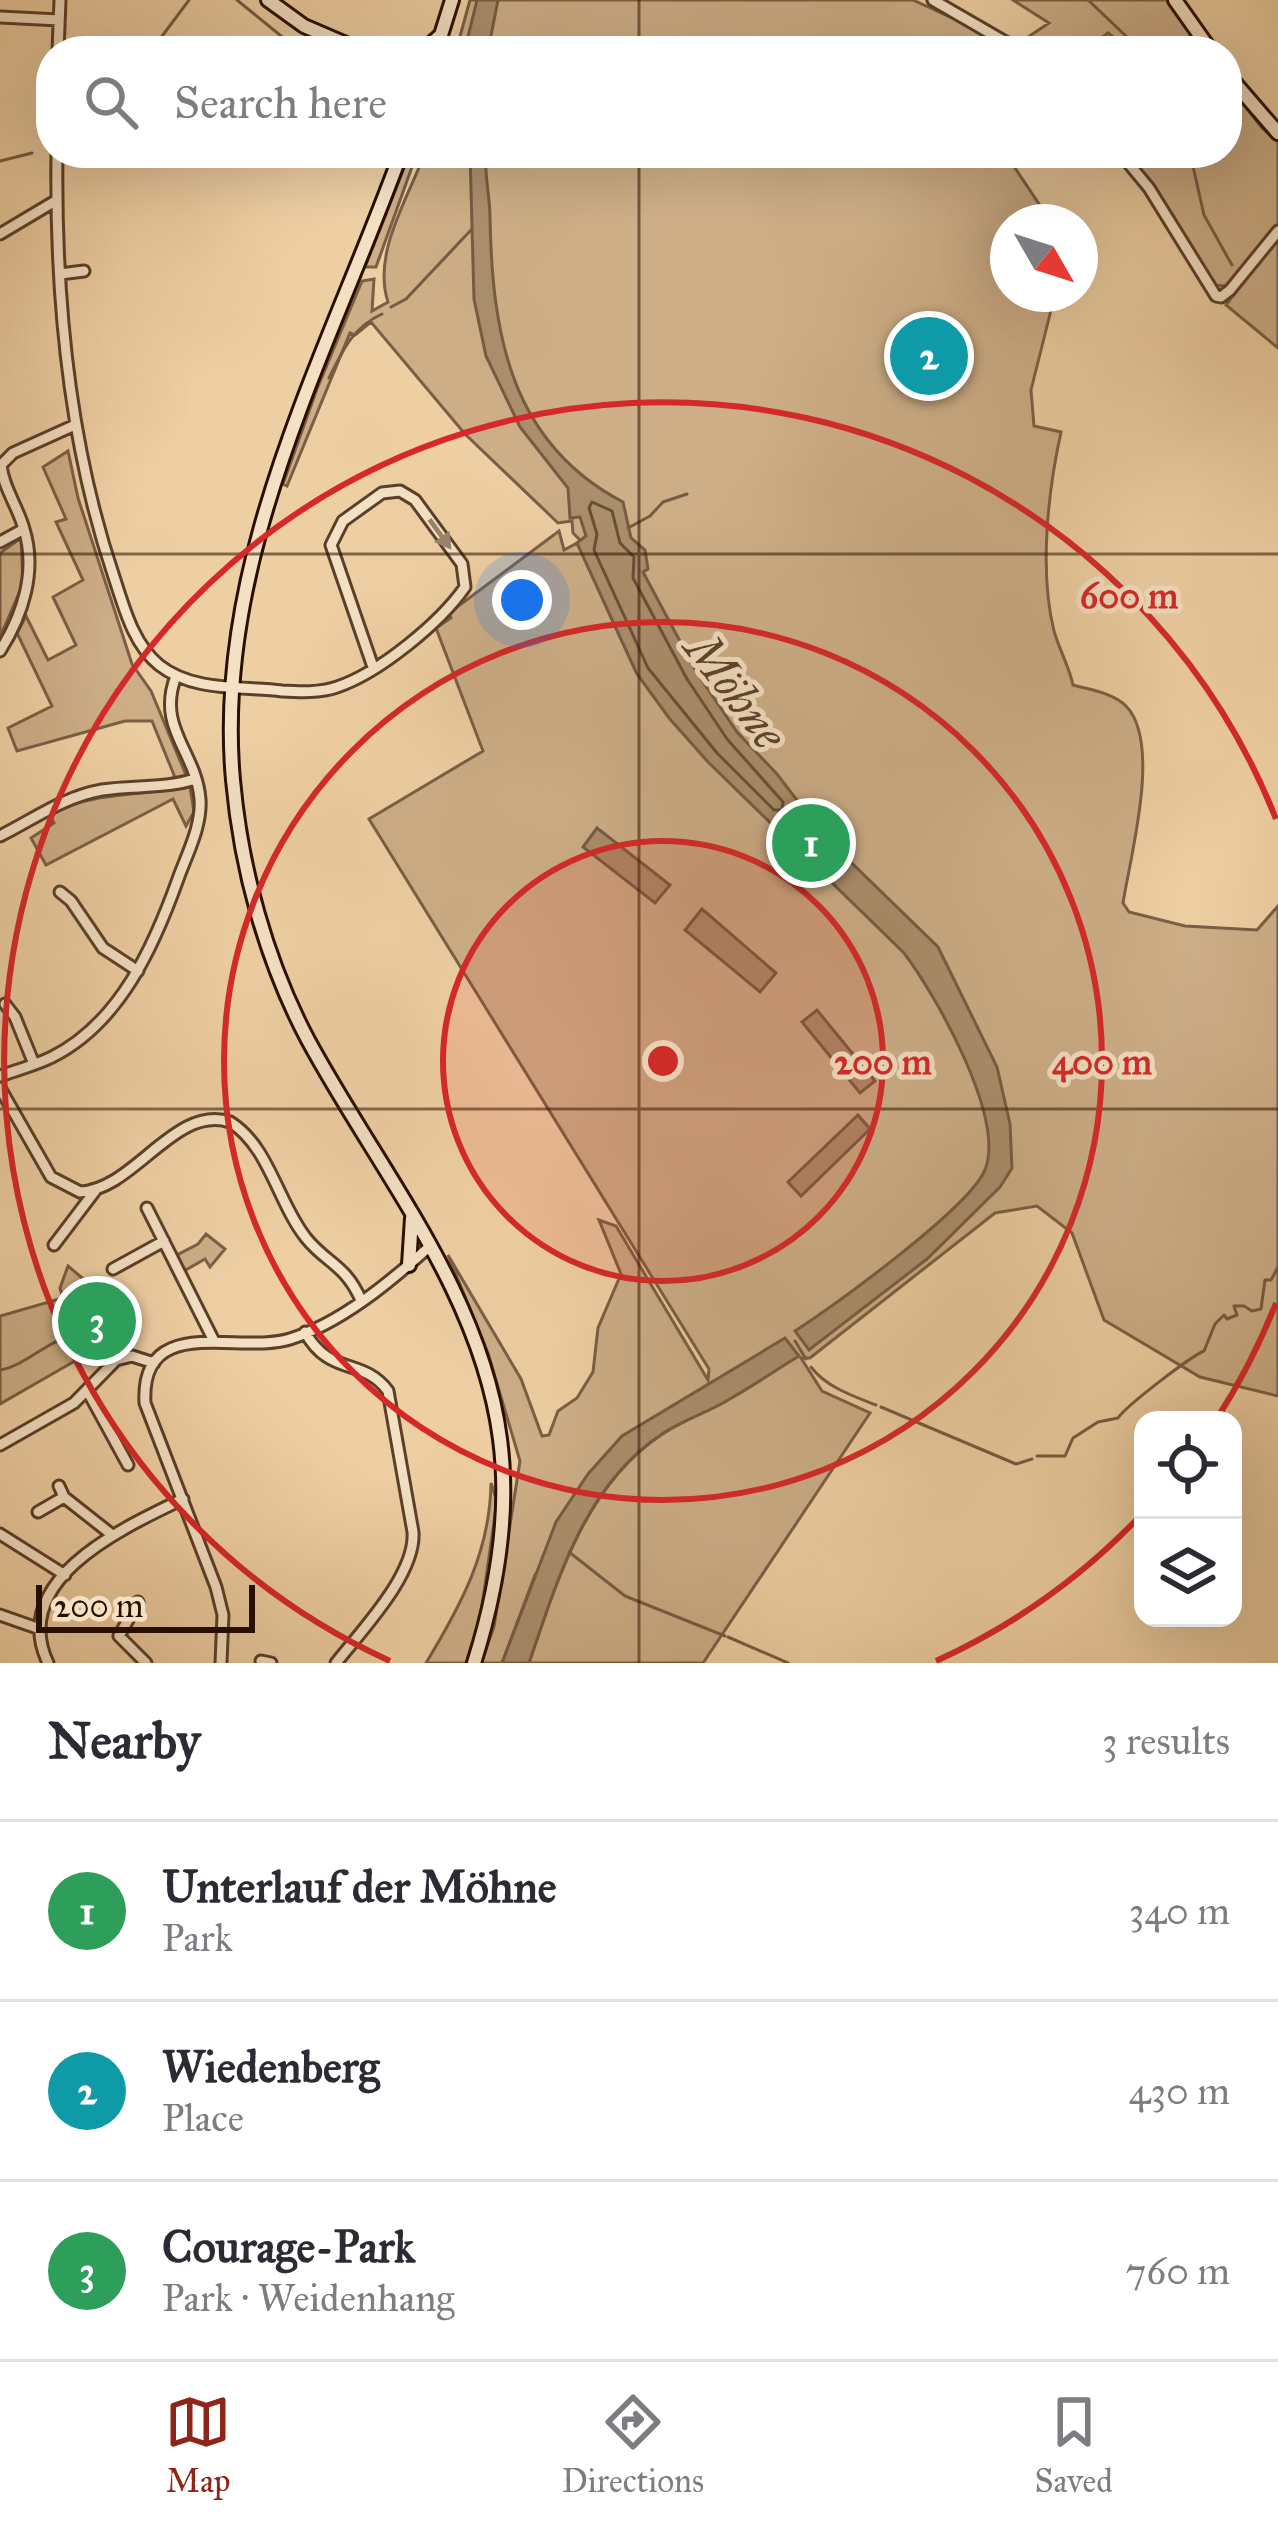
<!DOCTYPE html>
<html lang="en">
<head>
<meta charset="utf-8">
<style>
	:root { --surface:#fff; --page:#f7f7f7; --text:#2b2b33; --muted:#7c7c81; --line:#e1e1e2; --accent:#8f2418 }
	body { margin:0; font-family:"IM FELL Great Primer",serif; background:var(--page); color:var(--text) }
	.controls { position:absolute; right:36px; bottom:36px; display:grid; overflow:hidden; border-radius:24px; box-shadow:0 12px 48px #0002 }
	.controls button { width:108px; height:108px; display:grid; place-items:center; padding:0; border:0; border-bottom:3px solid var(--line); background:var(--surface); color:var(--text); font:60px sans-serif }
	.compass { position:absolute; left:990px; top:204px; width:108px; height:108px; border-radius:50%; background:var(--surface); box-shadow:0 12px 48px #0002; rotate:129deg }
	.scale { position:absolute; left:36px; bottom:30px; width:219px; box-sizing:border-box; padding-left:12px; border:6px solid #290f00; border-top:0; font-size:33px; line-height:42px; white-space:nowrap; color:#290f00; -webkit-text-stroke:9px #f4e0c3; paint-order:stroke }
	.you { position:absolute; left:522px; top:600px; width:42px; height:42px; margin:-30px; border:9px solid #fff; border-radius:50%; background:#1a73e8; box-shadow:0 0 0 18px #1a73e833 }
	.badge { display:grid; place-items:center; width:78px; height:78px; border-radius:50%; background:var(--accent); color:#fff; font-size:39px; font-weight:700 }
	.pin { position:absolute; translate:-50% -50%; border:6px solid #fff; box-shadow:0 3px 12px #0006 }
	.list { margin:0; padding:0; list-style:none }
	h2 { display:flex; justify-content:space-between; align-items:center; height:156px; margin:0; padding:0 48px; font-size:51px }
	h2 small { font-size:39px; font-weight:400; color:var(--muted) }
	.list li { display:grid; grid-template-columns:78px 1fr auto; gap:36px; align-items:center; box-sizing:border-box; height:180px; padding:0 48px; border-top:3px solid var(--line) }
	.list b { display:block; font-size:45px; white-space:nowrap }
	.list p { margin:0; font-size:39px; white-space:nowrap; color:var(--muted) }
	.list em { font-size:39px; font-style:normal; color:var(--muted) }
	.icon { flex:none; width:66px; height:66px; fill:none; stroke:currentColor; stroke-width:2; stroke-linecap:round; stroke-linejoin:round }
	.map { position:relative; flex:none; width:1278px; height:1663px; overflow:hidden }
	.search { position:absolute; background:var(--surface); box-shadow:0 12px 48px #0002; left:36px; right:36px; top:36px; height:132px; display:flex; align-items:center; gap:30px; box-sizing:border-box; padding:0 42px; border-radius:48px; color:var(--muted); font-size:45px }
	.sheet { height:696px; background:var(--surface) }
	nav { display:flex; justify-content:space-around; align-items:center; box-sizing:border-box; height:168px; border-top:3px solid var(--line); background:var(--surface); font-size:33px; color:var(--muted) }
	nav a { display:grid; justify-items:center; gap:6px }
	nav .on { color:var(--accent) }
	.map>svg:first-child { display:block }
</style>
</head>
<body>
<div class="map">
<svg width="1278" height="1663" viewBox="0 0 1278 1663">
	<rect width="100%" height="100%" fill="#eecfa3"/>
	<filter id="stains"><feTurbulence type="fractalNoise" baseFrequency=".00167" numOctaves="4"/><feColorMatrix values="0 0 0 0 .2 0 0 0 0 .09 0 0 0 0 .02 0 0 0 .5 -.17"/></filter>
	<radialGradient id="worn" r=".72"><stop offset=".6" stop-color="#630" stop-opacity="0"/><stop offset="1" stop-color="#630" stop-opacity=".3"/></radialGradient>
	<!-- green -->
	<path fill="#cdae87" stroke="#7b5e44" stroke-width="3" d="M 470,0 L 913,0 L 965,24 L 1009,51 L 456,51 Z
		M 1013,0 L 1167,0 L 1204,51 L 1152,51 L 1148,45 L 1134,45 L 1141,51 L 1130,51 L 1108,33 L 1085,51 L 1030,51 L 1019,43 L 1049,23 Z
		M 1227,82 L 1262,128 L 1278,142 L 1278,226 L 1226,286 L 1213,285 L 1175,220 L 1126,153 L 1227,153 Z
		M 410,153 L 417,153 L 376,267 L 365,267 Z
		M 425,153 L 1005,153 L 1051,222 L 1008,222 L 1008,294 L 1055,294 L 1031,390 L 1034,426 L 1061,432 C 1048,491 1039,571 1054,631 C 1059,649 1069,666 1073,685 C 1091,690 1113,693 1126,706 C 1162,743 1130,857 1123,903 L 1129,912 L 1185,926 L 1257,930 L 1278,906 L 1278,1396 L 1200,1377 L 1104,1320 L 1072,1233 L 1037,1206 L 995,1213 L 810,1358 L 801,1358 L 822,1391 L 870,1413 L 703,1663 L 529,1663 C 557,1581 585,1486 661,1435 C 681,1421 705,1412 727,1401 L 651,1424 L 535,1575 L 502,1663 L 481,1663 L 494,1627 L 520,1461 L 488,1353 L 448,1255 L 521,1379 L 542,1436 L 549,1435 L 558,1411 L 577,1398 L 593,1372 L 598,1328 L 621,1274 L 599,1220 L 616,1226 L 708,1380 L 709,1369 L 369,819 L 483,751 L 436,628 L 451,618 L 449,613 L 559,531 L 564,550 L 577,543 L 637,674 L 580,540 L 573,533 L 572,521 L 558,523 L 465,434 L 371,322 L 355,335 L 350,333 L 287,486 L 283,484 L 317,389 L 362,281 L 374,279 L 372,311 L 388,302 C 372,254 408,198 425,153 Z
		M 1278,235 L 1278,348 L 1226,305 Z
		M 68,451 L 78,498 L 132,664 L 151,691 L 186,775 L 176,780 L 152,721 L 125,721 L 17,751 L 8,728 L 52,706 L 17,633 L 26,616 L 48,660 L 76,645 L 53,597 L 83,580 L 56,522 L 66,519 L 43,467 Z
		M 21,538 L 23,584 L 0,637 L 0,553 Z
		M 190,787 L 194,812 L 186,826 L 173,799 L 46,865 L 31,838 L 54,823 L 49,813 C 95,792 141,796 190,787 Z
		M 206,1234 L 225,1249 L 210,1267 L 205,1259 L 184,1271 L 177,1255 L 198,1244 Z
		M 68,1266 L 113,1304 L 125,1346 L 102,1366 L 87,1354 L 0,1404 L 0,1316 L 63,1298 L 60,1288 Z
		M 491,1483 L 497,1501 L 480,1620 L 466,1663 L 426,1663 C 461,1605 490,1552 491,1483 Z"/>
	<!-- water -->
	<path fill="#ab8e6c" stroke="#775b41" stroke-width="3" d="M 477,0 L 498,0 L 488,51 L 467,51 L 466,45 Z
		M 470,153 L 486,153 C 484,174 490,196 490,217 C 492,333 510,443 623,502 L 631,538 L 645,550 L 648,569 L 643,572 L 697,673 L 737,732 L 777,774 L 825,837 L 938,947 L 997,1067 L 1010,1124 L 1012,1168 L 1000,1187 L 927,1259 L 809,1350 L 795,1331 C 835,1305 965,1211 984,1172 C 1008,1121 935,994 904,953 L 708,762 L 669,718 L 637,674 L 577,543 L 586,536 L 580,517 L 570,518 L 568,488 L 520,427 L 486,356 L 474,299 Z
		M 597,828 L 670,885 L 655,903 L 583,847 Z
		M 702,909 L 776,973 L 760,992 L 685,930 Z
		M 817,1010 L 875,1081 L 860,1093 L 802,1022 Z
		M 858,1115 L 870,1129 L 801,1196 L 788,1182 Z
		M 785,1338 L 799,1356 C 776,1370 753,1386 728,1400 C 707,1413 682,1420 662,1434 C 585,1484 557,1581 529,1663 L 502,1663 L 556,1522 L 588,1474 L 622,1436 Z"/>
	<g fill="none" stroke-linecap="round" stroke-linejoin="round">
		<!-- shore -->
		<path stroke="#6a4e36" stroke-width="3" d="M 592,502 L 612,511 L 620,543 L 634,557 L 633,578 L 687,679 L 727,739 L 783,802 L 782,810 L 774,810 L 717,753 L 648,668 L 594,550 L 597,534 L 589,508 Z"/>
		<!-- stream -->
		<path stroke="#775b41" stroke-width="3" d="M 237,0 L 286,40
			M 1088,0 L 1128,38
			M 304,49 L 308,51
			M 151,51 L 189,0
			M 1190,153 L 1204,215 L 1232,265
			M 0,161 L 32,153
			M 391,307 L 406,299 L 471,230
			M 329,378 C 343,350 353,327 382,314
			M 628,528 L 650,516 L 663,502 L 687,494
			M 795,1341 L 806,1359
			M 811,1367 C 826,1387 853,1396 876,1405
			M 0,1370 C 23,1367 46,1341 77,1334
			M 881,1407 L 1016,1464 L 1032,1459
			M 1037,1456 L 1065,1456 L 1073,1438 L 1098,1422 L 1118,1418 C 1127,1405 1190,1357 1204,1351 L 1215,1324 L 1224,1315 L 1227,1319 L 1237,1315 L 1234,1306 L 1244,1306 L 1252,1311 L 1261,1309 L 1265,1280 L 1271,1280 L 1278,1267
			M 569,1552 L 625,1596 L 725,1636
			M 728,1637 L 788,1663"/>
		<!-- street casing -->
		<g stroke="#5a3f29" stroke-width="15">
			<path id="street" d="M 933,0 L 1021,51
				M 0,17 L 59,20
				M 58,51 L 60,0
				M 57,153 C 55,295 68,441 114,577 C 124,607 133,644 159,665 C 193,692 242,686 282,691 C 300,692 320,693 337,687 C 379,673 440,623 465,587 L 462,564 L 415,500 L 400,491 L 382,493 L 343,521 L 331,545 L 373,667
				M 1120,153 L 1149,188 L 1216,296 L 1221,297 L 1230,290 L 1278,231
				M 0,234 L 57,200
				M 60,274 L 84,271
				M 0,542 L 24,529
				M 0,651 C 23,615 37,571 24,529 C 18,507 3,487 1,465 L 13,453 L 75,425
				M 0,836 C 34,819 63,797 102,790 C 134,785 164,789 195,779
				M 60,892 L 71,901 L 103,948 L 138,971
				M 5,1004 L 15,1017 L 34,1064
				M 0,1076 C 17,1070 36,1065 52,1057 C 120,1023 154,946 178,879 C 187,854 202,826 200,799 C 196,751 156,728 176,676
				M 0,1088 L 51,1177 L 80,1192 C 134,1190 175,1104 230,1122 C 269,1146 278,1203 306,1238 C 327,1264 345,1264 361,1300
				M 147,1208 L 214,1341
				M 54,1245 L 95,1191
				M 113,1269 L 164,1241
				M 305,1332 C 330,1377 363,1357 388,1391 L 413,1532 C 416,1574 362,1630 336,1663
				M 87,1390 L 128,1465
				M 0,1445 L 74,1403 L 116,1360 L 132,1356 L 154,1363
				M 59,1486 L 64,1497 L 111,1534
				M 38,1512 L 64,1497
				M 0,1534 L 65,1575
				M 138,1602 L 119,1636 L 146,1663
				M 0,1615 L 37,1628
				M 261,1661 L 271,1663
				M 48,1663 C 8,1579 125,1527 183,1499
				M 221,1663 L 223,1615 L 216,1587 L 145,1403 C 140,1312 239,1355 290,1339 C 341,1323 390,1282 429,1247"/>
		</g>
		<!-- secondary casing -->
		<g stroke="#290f00" stroke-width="18">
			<path id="secondary" d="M 268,0 L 304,26 L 362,51
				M 1175,0 L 1211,51
				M 423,51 L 441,35
				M 436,51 L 452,0
				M 1227,74 L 1278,133
				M 401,153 C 328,354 213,559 233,780 C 241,869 266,961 308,1040 C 377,1168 481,1291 500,1439 C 510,1515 497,1590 474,1663
				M 409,1265 L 412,1218"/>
		</g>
		<!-- street -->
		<use href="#street" stroke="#f4e0c3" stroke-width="9"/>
		<!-- secondary -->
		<use href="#secondary" stroke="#f4e0c3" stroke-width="12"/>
	</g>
	<!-- one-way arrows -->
	<defs><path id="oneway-solid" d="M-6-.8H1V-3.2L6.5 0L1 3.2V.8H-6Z" transform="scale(3)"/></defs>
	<use fill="#99826b" href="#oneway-solid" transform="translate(440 534) rotate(54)"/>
	<!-- grid -->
	<path fill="none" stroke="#290f00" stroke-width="3" stroke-opacity="0.55" d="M 639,0 L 639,51M 639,153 L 639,1663M 0,554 L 1278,554M 0,1109 L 1278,1109"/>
	<!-- distance rings -->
	<circle cx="663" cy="1061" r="220" fill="#d62828" fill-opacity=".12"/>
	<g fill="none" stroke="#d62828" stroke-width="6">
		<circle cx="663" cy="1061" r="220"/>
		<circle cx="663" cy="1061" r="439"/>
		<path d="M1276 1303A659 659 0 0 1 1216 1420M1141 1515A659 659 0 0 1 936 1661M390 1661A659 659 0 1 1 1276 819"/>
	</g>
	<g text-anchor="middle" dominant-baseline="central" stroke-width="10" stroke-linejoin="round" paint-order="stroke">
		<!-- water labels -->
		<g font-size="48" font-style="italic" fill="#5d422b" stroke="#f4e0c3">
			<text transform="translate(736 691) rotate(53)">Möhne</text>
		</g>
	</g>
	<circle cx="663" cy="1061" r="18" fill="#d62828" stroke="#f4e0c3" stroke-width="6"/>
	<g font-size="36" text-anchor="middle" font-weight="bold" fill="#d62828" stroke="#f4e0c3" stroke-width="10" stroke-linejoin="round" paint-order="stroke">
		<text x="1129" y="608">600 m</text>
		<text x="883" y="1074">200 m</text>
		<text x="1102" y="1074">400 m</text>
	</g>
	<rect width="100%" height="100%" filter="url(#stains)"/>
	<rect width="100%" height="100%" fill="url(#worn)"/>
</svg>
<div class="controls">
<button><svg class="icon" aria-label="locate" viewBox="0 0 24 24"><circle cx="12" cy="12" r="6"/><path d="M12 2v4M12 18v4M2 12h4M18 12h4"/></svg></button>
<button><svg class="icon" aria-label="layers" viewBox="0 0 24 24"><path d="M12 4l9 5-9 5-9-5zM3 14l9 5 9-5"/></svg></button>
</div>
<svg class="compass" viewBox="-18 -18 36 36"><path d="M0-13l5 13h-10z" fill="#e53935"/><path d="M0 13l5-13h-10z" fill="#7c7c81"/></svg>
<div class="scale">200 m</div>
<div class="you"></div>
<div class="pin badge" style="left:811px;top:843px;background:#2e9e5b">1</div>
<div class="pin badge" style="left:929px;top:356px;background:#0f9aa8">2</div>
<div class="pin badge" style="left:97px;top:1321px;background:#2e9e5b">3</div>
<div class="search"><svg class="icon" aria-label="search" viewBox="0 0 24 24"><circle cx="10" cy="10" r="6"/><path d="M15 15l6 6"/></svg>Search here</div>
</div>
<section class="sheet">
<h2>Nearby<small>3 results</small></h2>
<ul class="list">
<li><span class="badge" style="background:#2e9e5b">1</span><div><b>Unterlauf der Möhne</b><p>Park</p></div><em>340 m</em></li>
<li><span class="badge" style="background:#0f9aa8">2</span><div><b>Wiedenberg</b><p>Place</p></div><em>430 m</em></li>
<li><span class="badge" style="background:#2e9e5b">3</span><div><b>Courage-Park</b><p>Park · Weidenhang</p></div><em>760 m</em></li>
</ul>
</section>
<nav>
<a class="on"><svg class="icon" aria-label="map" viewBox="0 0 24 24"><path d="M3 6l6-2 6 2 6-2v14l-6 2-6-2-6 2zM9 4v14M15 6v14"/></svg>Map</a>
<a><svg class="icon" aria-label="directions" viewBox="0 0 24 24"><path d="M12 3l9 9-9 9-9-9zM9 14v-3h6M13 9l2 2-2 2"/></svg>Directions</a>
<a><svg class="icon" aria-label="saved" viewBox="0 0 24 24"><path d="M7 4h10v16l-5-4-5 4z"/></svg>Saved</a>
</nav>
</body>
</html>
